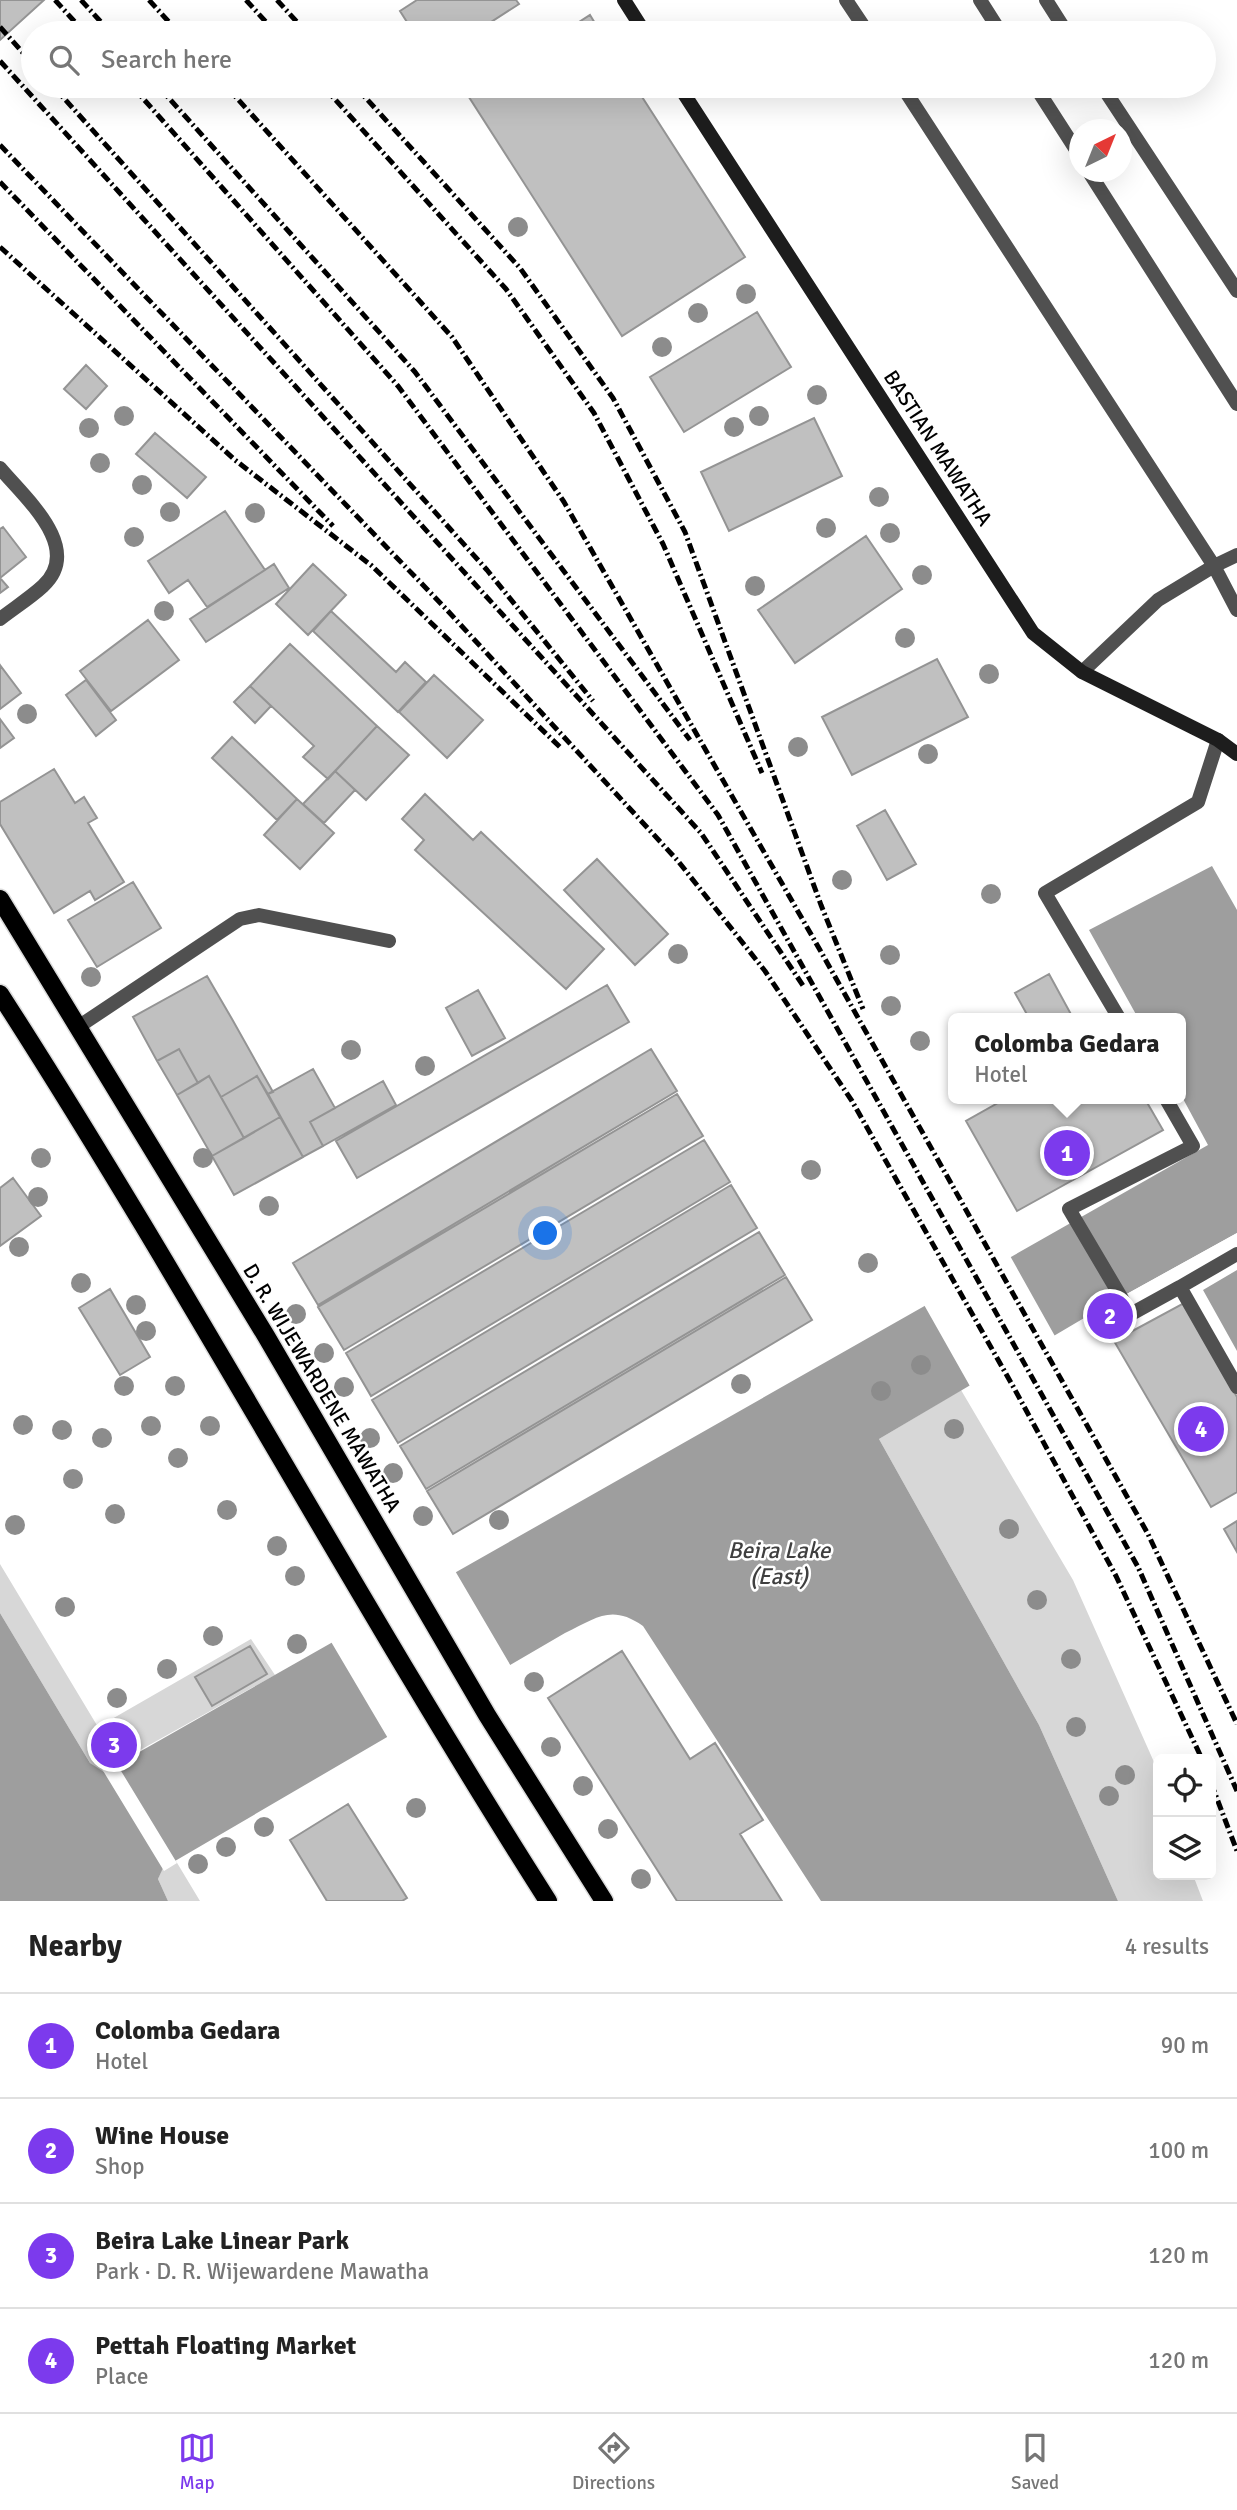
<!DOCTYPE html>
<html lang="en">
<head>
<meta charset="utf-8">
<style>
	:root { --surface:#fff; --page:#f2f2f2; --text:#222; --muted:#767676; --line:#e0e0e0; --accent:#7c3aed }
	body { margin:0; font-family:Signika,sans-serif; background:var(--page); color:var(--text) }
	.controls { position:absolute; right:21px; bottom:21px; display:grid; overflow:hidden; border-radius:10px; box-shadow:0 7px 28px #0002 }
	.controls button { width:63px; height:63px; display:grid; place-items:center; padding:0; border:0; border-bottom:2px solid var(--line); background:var(--surface); color:var(--text); font:35px sans-serif }
	.compass { position:absolute; left:1069px; top:119px; width:63px; height:63px; border-radius:50%; background:var(--surface); box-shadow:0 7px 28px #0002; rotate:43deg }
	.you { position:absolute; left:546px; top:1234px; width:24px; height:24px; margin:-18px; border:5px solid #fff; border-radius:50%; background:#1a73e8; box-shadow:0 0 0 10px #1a73e833 }
	.badge { display:grid; place-items:center; width:46px; height:46px; border-radius:50%; background:var(--accent); color:#fff; font-size:23px; font-weight:700 }
	.pin { position:absolute; translate:-50% -50%; border:4px solid #fff; box-shadow:0 2px 7px #0006 }
	.popup { position:absolute; left:948px; top:1013px; width:238px; height:91px; box-sizing:border-box; display:grid; place-content:center; border-radius:10px; background:var(--surface); filter:drop-shadow(0 2px 5px #0005); font-size:23px; white-space:nowrap; color:var(--muted) }
	.popup b { font-size:26px; color:var(--text) }
	.popup::after { content:''; position:absolute; left:50%; top:100%; margin-left:-14px; border:14px solid transparent; border-top-color:var(--surface) }
	.list { margin:0; padding:0; list-style:none }
	h2 { display:flex; justify-content:space-between; align-items:center; height:91px; margin:0; padding:0 28px; font-size:30px }
	h2 small { font-size:23px; font-weight:400; color:var(--muted) }
	.list li { display:grid; grid-template-columns:46px 1fr auto; gap:21px; align-items:center; box-sizing:border-box; height:105px; padding:0 28px; border-top:2px solid var(--line) }
	.list b { display:block; font-size:26px; white-space:nowrap }
	.list p { margin:0; font-size:23px; white-space:nowrap; color:var(--muted) }
	.list em { font-size:23px; font-style:normal; color:var(--muted) }
	.icon { flex:none; width:38px; height:38px; fill:none; stroke:currentColor; stroke-width:2; stroke-linecap:round; stroke-linejoin:round }
	.map { position:relative; flex:none; width:1237px; height:1901px; overflow:hidden }
	.search { position:absolute; background:var(--surface); box-shadow:0 7px 28px #0002; left:21px; right:21px; top:21px; height:77px; display:flex; align-items:center; gap:18px; box-sizing:border-box; padding:0 24px; border-radius:38px; color:var(--muted); font-size:26px }
	.sheet { height:511px; background:var(--surface) }
	nav { display:flex; justify-content:space-around; align-items:center; box-sizing:border-box; height:98px; border-top:2px solid var(--line); background:var(--surface); font-size:19px; color:var(--muted) }
	nav a { display:grid; justify-items:center; gap:4px }
	nav .on { color:var(--accent) }
	.map>svg:first-child { display:block }
</style>
</head>
<body>
<div class="map">
<svg width="1237" height="1901" viewBox="0 0 1237 1901">
	<rect width="100%" height="100%" fill="#fff"/>
	<!-- green -->
	<path fill="#d7d7d7" d="M 961,1390 L 1073,1580 L 1158,1771 L 1158,1875 L 1193,1875 L 1203,1901 L 1118,1901 L 1039,1725 L 879,1439 Z
		M 0,1564 L 98,1727 L 251,1639 L 275,1675 L 117,1763 L 200,1901 L 168,1901 L 158,1879 L 162,1869 L 98,1769 L 90,1763 L 0,1613 Z"/>
	<!-- water -->
	<path fill="#9e9e9e" d="M 1212,866 L 1237,910 L 1237,1233 L 1096,1311 L 879,1439 L 1039,1725 L 1118,1901 L 821,1901 L 643,1626 C 611,1604 597,1618 565,1633 L 163,1868 L 158,1879 L 168,1901 L 0,1901 L 0,1613 L 90,1763 L 104,1772 L 1208,1145 L 1181,1095 L 1181,1018 L 1138,1018 L 1089,930 Z
		M 1237,1270 L 1237,1351 L 1203,1290 Z"/>
	<!-- pier -->
	<path fill="#fff" d="M 1237,1233 L 1237,1237 L 1097,1314 L 1096,1311 Z
		M 1009,1254 L 1056,1338 L 971,1388 L 923,1303 Z
		M 454,1569 L 512,1668 L 389,1740 L 330,1640 Z
		M 115,1761 L 177,1863 L 164,1871 L 102,1769 Z"/>
	<!-- building -->
	<path fill="#c0c0c0" stroke="#949494" stroke-width="2" d="M 0,0 L 44,0 L 0,40 Z
		M 417,0 L 516,0 L 519,4 L 474,33 L 414,33 L 400,11 Z
		M 590,15 L 601,33 L 562,33 Z
		M 480,86 L 635,86 L 745,257 L 622,336 L 467,94 Z
		M 757,312 L 791,367 L 684,432 L 650,377 Z
		M 86,365 L 107,386 L 86,409 L 64,389 Z
		M 814,418 L 842,476 L 729,531 L 701,472 Z
		M 155,433 L 206,477 L 187,498 L 136,454 Z
		M 225,511 L 265,570 L 207,607 L 188,580 L 169,593 L 148,561 Z
		M 3,527 L 26,557 L 0,578 L 8,587 L 0,593 L 0,529 Z
		M 866,536 L 902,589 L 795,663 L 758,610 Z
		M 274,564 L 289,588 L 206,642 L 190,619 Z
		M 313,564 L 346,595 L 308,635 L 276,604 Z
		M 331,611 L 396,672 L 405,662 L 426,682 L 398,712 L 313,631 Z
		M 148,620 L 179,660 L 111,711 L 80,671 Z
		M 290,644 L 377,726 L 328,779 L 303,757 L 314,746 L 250,686 Z
		M 937,659 L 968,717 L 852,775 L 822,717 Z
		M 0,665 L 21,693 L 0,709 Z
		M 434,675 L 483,720 L 447,758 L 399,712 Z
		M 86,680 L 116,720 L 96,736 L 66,695 Z
		M 250,686 L 271,706 L 255,723 L 234,702 Z
		M 0,719 L 14,738 L 0,748 Z
		M 377,726 L 409,755 L 366,800 L 335,771 Z
		M 232,737 L 297,799 L 277,820 L 212,758 Z
		M 54,769 L 75,803 L 84,797 L 97,818 L 88,823 L 124,882 L 95,900 L 90,891 L 54,913 L 0,824 L 0,802 Z
		M 335,771 L 355,790 L 324,823 L 303,804 Z
		M 425,794 L 473,840 L 481,832 L 604,949 L 566,989 L 415,850 L 424,840 L 402,819 Z
		M 297,799 L 334,833 L 300,869 L 264,835 Z
		M 885,810 L 916,864 L 887,880 L 857,826 Z
		M 597,859 L 668,934 L 635,965 L 564,890 Z
		M 133,882 L 161,928 L 97,967 L 68,920 Z
		M 1049,974 L 1073,1018 L 1029,1018 L 1015,993 Z
		M 207,976 L 232,1019 L 273,1092 L 268,1094 L 257,1076 L 221,1097 L 209,1076 L 198,1083 L 179,1049 L 157,1061 L 133,1017 Z
		M 607,985 L 629,1022 L 357,1178 L 336,1141 Z
		M 478,990 L 505,1038 L 472,1056 L 446,1008 Z
		M 179,1049 L 198,1083 L 177,1095 L 157,1061 Z
		M 651,1049 L 677,1091 L 318,1305 L 293,1263 Z
		M 313,1069 L 335,1108 L 310,1122 L 323,1146 L 303,1157 L 268,1094 Z
		M 209,1076 L 244,1138 L 212,1156 L 177,1095 Z
		M 257,1076 L 280,1117 L 244,1138 L 221,1097 Z
		M 383,1081 L 396,1105 L 323,1146 L 310,1122 Z
		M 677,1094 L 703,1136 L 344,1350 L 318,1307 Z
		M 1005,1099 L 1145,1099 L 1163,1130 L 1017,1211 L 966,1121 Z
		M 280,1117 L 303,1157 L 234,1195 L 212,1156 Z
		M 704,1140 L 730,1182 L 371,1396 L 346,1353 Z
		M 13,1178 L 41,1216 L 0,1246 L 0,1188 Z
		M 731,1185 L 757,1228 L 398,1443 L 372,1400 Z
		M 759,1232 L 785,1275 L 426,1489 L 400,1446 Z
		M 786,1277 L 812,1320 L 453,1534 L 427,1491 Z
		M 110,1289 L 150,1357 L 120,1375 L 79,1308 Z
		M 1184,1303 L 1237,1397 L 1237,1492 L 1211,1507 L 1114,1341 Z
		M 1237,1521 L 1237,1552 L 1224,1529 Z
		M 250,1646 L 267,1674 L 212,1706 L 195,1677 Z
		M 622,1651 L 690,1759 L 715,1743 L 763,1820 L 740,1834 L 782,1901 L 677,1901 L 548,1698 Z
		M 348,1804 L 407,1898 L 402,1901 L 327,1901 L 290,1840 Z"/>
	<g fill="none" stroke-linecap="round" stroke-linejoin="round">
		<!-- primary casing -->
		<g stroke="#dbdbdb" stroke-width="21">
			<path id="primary" d="M 0,899 L 266,1336 L 487,1715 L 604,1901
				M 0,994 C 191,1291 358,1603 548,1901"/>
		</g>
		<!-- lane -->
		<path stroke="#505050" stroke-width="14" d="M 846,0 L 868,33
			M 980,0 L 1001,33
			M 1046,0 L 1067,33
			M 902,86 L 1214,566 L 1237,555
			M 1035,86 L 1080,156
			M 1102,86 L 1237,291
			M 1089,172 L 1237,404
			M 0,468 C 25,498 84,548 43,586 C 30,598 14,608 0,619
			M 1082,672 L 1158,600 L 1214,566 L 1237,610
			M 78,1027 L 240,919 L 259,915 L 389,941"/>
		<!-- street -->
		<path stroke="#505050" stroke-width="14" d="M 1119,1018 L 1045,893 L 1198,802 L 1218,740
			M 1166,1099 L 1193,1146 L 1069,1209 L 1131,1314 L 1180,1287 L 1237,1387
			M 1180,1287 L 1237,1254"/>
		<!-- secondary -->
		<path stroke="#1d1d1d" stroke-width="14" d="M 624,0 L 645,33
			M 679,86 L 1033,633 L 1082,672 L 1218,740 L 1237,754"/>
		<!-- primary -->
		<use href="#primary" stroke="#000" stroke-width="18"/>
		<!-- rail -->
		<path stroke="#000" stroke-width="5" stroke-dasharray="10 3.5 2 3.5" stroke-linecap="butt" d="M 55,0 L 85,33
			M 81,0 L 111,33
			M 149,0 L 179,33
			M 246,0 L 276,33
			M 277,0 L 307,33
			M 0,27 L 33,64
			M 0,61 L 701,833 L 804,987
			M 53,86 L 487,570 L 593,701
			M 132,86 L 398,386 L 718,815 L 1138,1567 L 1237,1791
			M 158,86 L 415,372 L 690,740
			M 226,86 L 452,337 L 564,502 L 820,950 L 1148,1534 L 1237,1724
			M 323,86 L 506,289 L 594,413 L 663,544 L 762,773
			M 355,86 L 520,268 L 613,398 L 685,532 L 821,905 L 863,1009
			M 0,145 L 447,610 L 678,861 L 765,971 L 852,1101 L 1014,1388 L 1116,1576 L 1202,1759
			M 0,182 L 333,526
			M 0,247 L 235,460 L 372,566 L 562,749
			M 1211,1783 L 1237,1851"/>
	</g>
	<!-- trees -->
	<g fill="#8c8c8c">
		<circle cx="518" cy="227" r="10"/>
		<circle cx="746" cy="294" r="10"/>
		<circle cx="698" cy="313" r="10"/>
		<circle cx="662" cy="347" r="10"/>
		<circle cx="817" cy="395" r="10"/>
		<circle cx="124" cy="416" r="10"/>
		<circle cx="759" cy="416" r="10"/>
		<circle cx="734" cy="427" r="10"/>
		<circle cx="89" cy="428" r="10"/>
		<circle cx="100" cy="463" r="10"/>
		<circle cx="142" cy="485" r="10"/>
		<circle cx="879" cy="497" r="10"/>
		<circle cx="170" cy="512" r="10"/>
		<circle cx="255" cy="513" r="10"/>
		<circle cx="826" cy="528" r="10"/>
		<circle cx="890" cy="533" r="10"/>
		<circle cx="134" cy="537" r="10"/>
		<circle cx="922" cy="575" r="10"/>
		<circle cx="755" cy="586" r="10"/>
		<circle cx="164" cy="611" r="10"/>
		<circle cx="905" cy="638" r="10"/>
		<circle cx="989" cy="674" r="10"/>
		<circle cx="27" cy="714" r="10"/>
		<circle cx="798" cy="747" r="10"/>
		<circle cx="928" cy="754" r="10"/>
		<circle cx="842" cy="880" r="10"/>
		<circle cx="991" cy="894" r="10"/>
		<circle cx="678" cy="954" r="10"/>
		<circle cx="890" cy="955" r="10"/>
		<circle cx="91" cy="977" r="10"/>
		<circle cx="891" cy="1006" r="10"/>
		<circle cx="920" cy="1041" r="10"/>
		<circle cx="351" cy="1050" r="10"/>
		<circle cx="425" cy="1066" r="10"/>
		<circle cx="41" cy="1158" r="10"/>
		<circle cx="203" cy="1158" r="10"/>
		<circle cx="811" cy="1170" r="10"/>
		<circle cx="38" cy="1197" r="10"/>
		<circle cx="269" cy="1206" r="10"/>
		<circle cx="19" cy="1247" r="10"/>
		<circle cx="868" cy="1263" r="10"/>
		<circle cx="81" cy="1283" r="10"/>
		<circle cx="136" cy="1305" r="10"/>
		<circle cx="296" cy="1314" r="10"/>
		<circle cx="146" cy="1331" r="10"/>
		<circle cx="324" cy="1353" r="10"/>
		<circle cx="921" cy="1365" r="10"/>
		<circle cx="741" cy="1384" r="10"/>
		<circle cx="124" cy="1386" r="10"/>
		<circle cx="175" cy="1386" r="10"/>
		<circle cx="344" cy="1387" r="10"/>
		<circle cx="881" cy="1391" r="10"/>
		<circle cx="23" cy="1425" r="10"/>
		<circle cx="151" cy="1426" r="10"/>
		<circle cx="210" cy="1426" r="10"/>
		<circle cx="954" cy="1429" r="10"/>
		<circle cx="62" cy="1430" r="10"/>
		<circle cx="102" cy="1438" r="10"/>
		<circle cx="370" cy="1438" r="10"/>
		<circle cx="178" cy="1458" r="10"/>
		<circle cx="393" cy="1473" r="10"/>
		<circle cx="73" cy="1479" r="10"/>
		<circle cx="227" cy="1510" r="10"/>
		<circle cx="115" cy="1514" r="10"/>
		<circle cx="423" cy="1516" r="10"/>
		<circle cx="499" cy="1520" r="10"/>
		<circle cx="15" cy="1525" r="10"/>
		<circle cx="1009" cy="1529" r="10"/>
		<circle cx="277" cy="1546" r="10"/>
		<circle cx="295" cy="1576" r="10"/>
		<circle cx="1037" cy="1600" r="10"/>
		<circle cx="65" cy="1607" r="10"/>
		<circle cx="213" cy="1636" r="10"/>
		<circle cx="297" cy="1644" r="10"/>
		<circle cx="1071" cy="1659" r="10"/>
		<circle cx="167" cy="1669" r="10"/>
		<circle cx="534" cy="1682" r="10"/>
		<circle cx="117" cy="1698" r="10"/>
		<circle cx="1076" cy="1727" r="10"/>
		<circle cx="551" cy="1747" r="10"/>
		<circle cx="1125" cy="1775" r="10"/>
		<circle cx="583" cy="1786" r="10"/>
		<circle cx="1109" cy="1796" r="10"/>
		<circle cx="416" cy="1808" r="10"/>
		<circle cx="264" cy="1827" r="10"/>
		<circle cx="608" cy="1829" r="10"/>
		<circle cx="226" cy="1847" r="10"/>
		<circle cx="198" cy="1864" r="10"/>
		<circle cx="641" cy="1879" r="10"/>
	</g>
	<g text-anchor="middle" dominant-baseline="central" stroke-width="5" stroke-linejoin="round" paint-order="stroke">
		<!-- street labels -->
		<g font-size="21" fill="#000" stroke="#fff">
			<text transform="translate(938 448) rotate(57)">BASTIAN MAWATHA</text>
			<text transform="translate(322 1388) rotate(59)">D. R. WIJEWARDENE MAWATHA</text>
		</g>
		<!-- water labels -->
		<g font-size="23" font-style="italic" fill="#3f3f3f" stroke="#fff">
			<text x="779" y="1550">Beira Lake<tspan x="779" dy="26">(East)</tspan></text>
		</g>
	</g>
</svg>
<div class="controls">
<button><svg class="icon" aria-label="locate" viewBox="0 0 24 24"><circle cx="12" cy="12" r="6"/><path d="M12 2v4M12 18v4M2 12h4M18 12h4"/></svg></button>
<button><svg class="icon" aria-label="layers" viewBox="0 0 24 24"><path d="M12 4l9 5-9 5-9-5zM3 14l9 5 9-5"/></svg></button>
</div>
<svg class="compass" viewBox="-18 -18 36 36"><path d="M0-13l5 13h-10z" fill="#e53935"/><path d="M0 13l5-13h-10z" fill="#767676"/></svg>
<div class="you"></div>
<div class="pin badge" style="left:1067px;top:1153px">1</div>
<div class="popup"><b>Colomba Gedara</b>Hotel</div>
<div class="pin badge" style="left:1110px;top:1316px">2</div>
<div class="pin badge" style="left:114px;top:1745px">3</div>
<div class="pin badge" style="left:1201px;top:1429px">4</div>
<div class="search"><svg class="icon" aria-label="search" viewBox="0 0 24 24"><circle cx="10" cy="10" r="6"/><path d="M15 15l6 6"/></svg>Search here</div>
</div>
<section class="sheet">
<h2>Nearby<small>4 results</small></h2>
<ul class="list">
<li><span class="badge">1</span><div><b>Colomba Gedara</b><p>Hotel</p></div><em>90 m</em></li>
<li><span class="badge">2</span><div><b>Wine House</b><p>Shop</p></div><em>100 m</em></li>
<li><span class="badge">3</span><div><b>Beira Lake Linear Park</b><p>Park · D. R. Wijewardene Mawatha</p></div><em>120 m</em></li>
<li><span class="badge">4</span><div><b>Pettah Floating Market</b><p>Place</p></div><em>120 m</em></li>
</ul>
</section>
<nav>
<a class="on"><svg class="icon" aria-label="map" viewBox="0 0 24 24"><path d="M3 6l6-2 6 2 6-2v14l-6 2-6-2-6 2zM9 4v14M15 6v14"/></svg>Map</a>
<a><svg class="icon" aria-label="directions" viewBox="0 0 24 24"><path d="M12 3l9 9-9 9-9-9zM9 14v-3h6M13 9l2 2-2 2"/></svg>Directions</a>
<a><svg class="icon" aria-label="saved" viewBox="0 0 24 24"><path d="M7 4h10v16l-5-4-5 4z"/></svg>Saved</a>
</nav>
</body>
</html>
